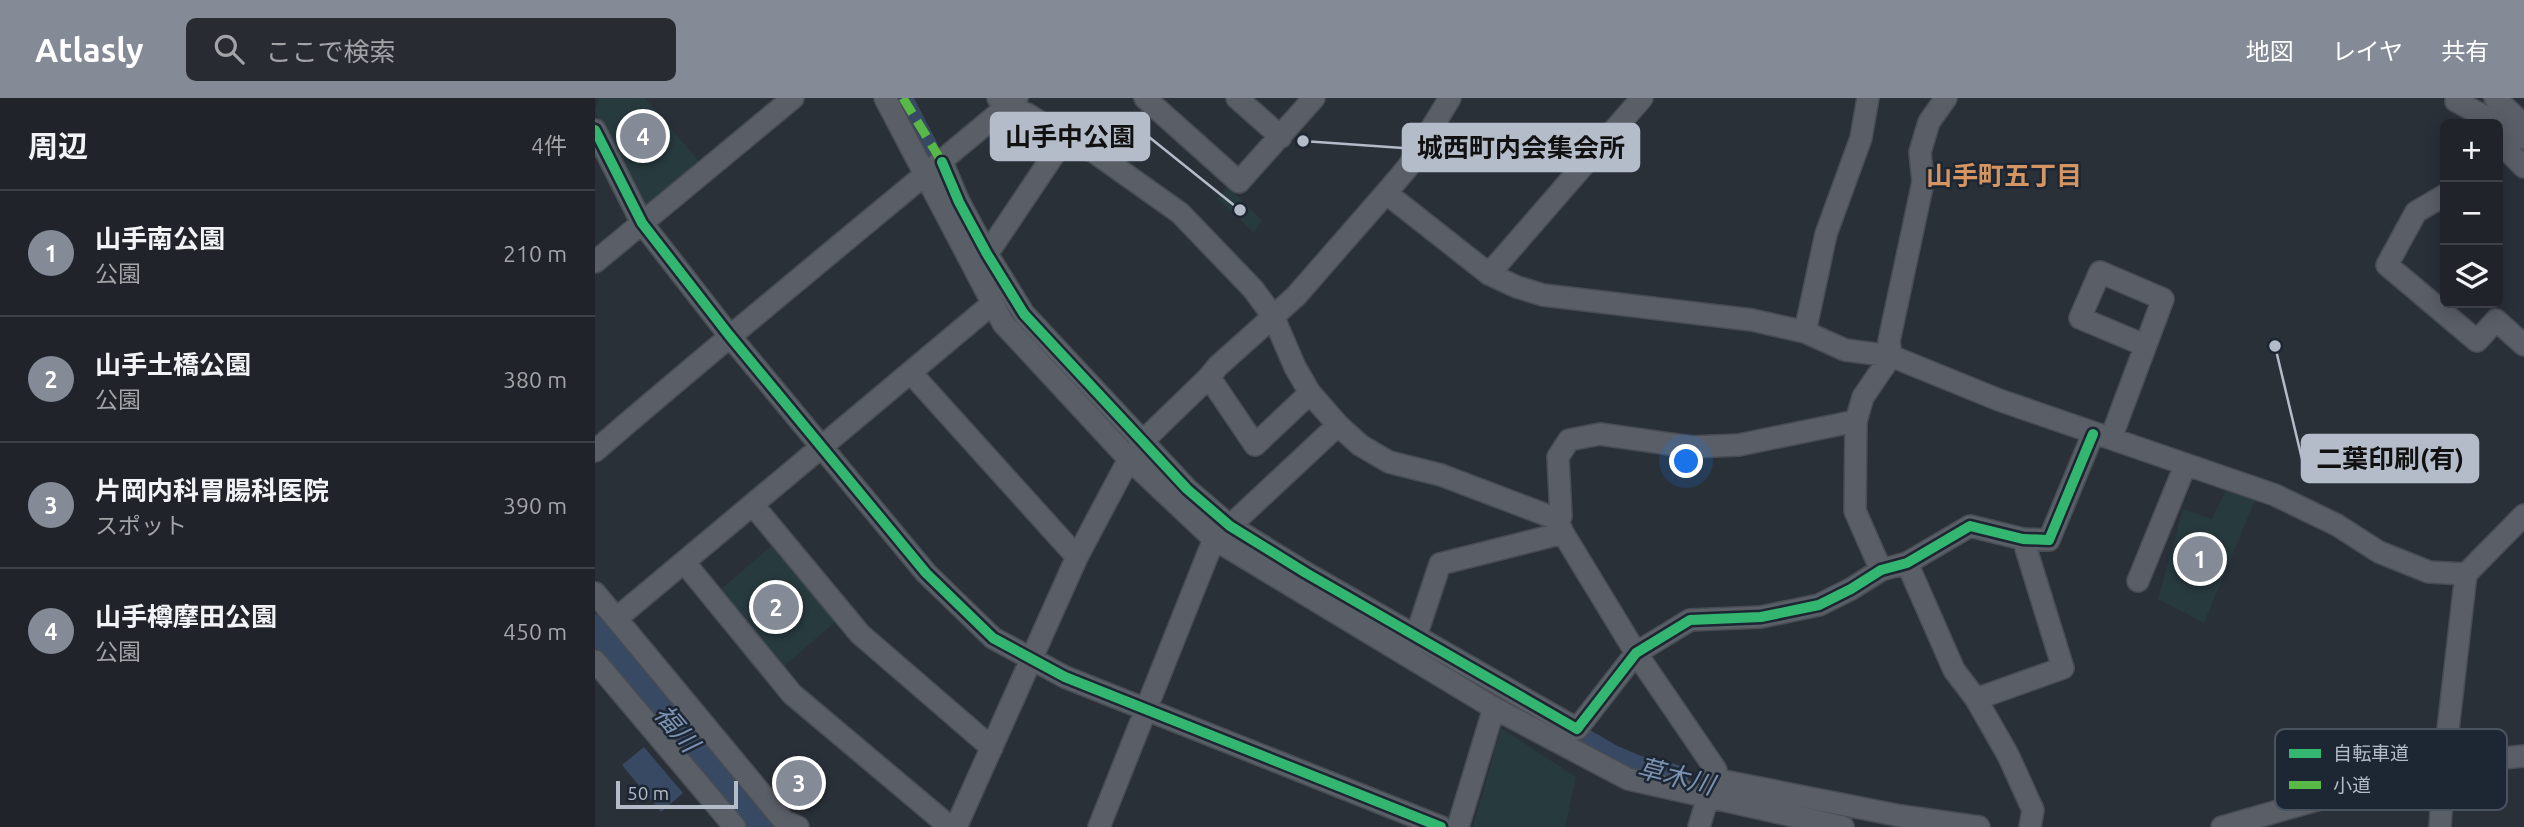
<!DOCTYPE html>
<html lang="ja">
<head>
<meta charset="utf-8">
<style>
	:root { --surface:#20242a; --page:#282c32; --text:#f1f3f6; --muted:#a2a4a8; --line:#3d4147; --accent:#848b96 }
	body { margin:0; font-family:Ubuntu,"Noto Sans JP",sans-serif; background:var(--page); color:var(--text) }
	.controls { position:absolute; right:21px; top:21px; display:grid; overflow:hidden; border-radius:10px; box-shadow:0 4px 18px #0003 }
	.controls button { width:63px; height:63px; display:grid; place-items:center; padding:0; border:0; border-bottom:2px solid var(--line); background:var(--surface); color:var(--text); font:35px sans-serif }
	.scale { position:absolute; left:21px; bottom:18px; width:122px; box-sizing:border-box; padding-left:7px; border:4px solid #b4bcc9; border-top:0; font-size:19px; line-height:24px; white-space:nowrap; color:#b4bcc9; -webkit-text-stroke:5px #1d2633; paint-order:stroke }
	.you { position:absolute; left:1092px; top:364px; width:24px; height:24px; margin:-18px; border:5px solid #fff; border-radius:50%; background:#1a73e8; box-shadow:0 0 0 10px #1a73e833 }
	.badge { display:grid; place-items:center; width:46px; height:46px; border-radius:50%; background:var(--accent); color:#fff; font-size:23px; font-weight:700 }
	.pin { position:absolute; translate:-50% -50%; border:4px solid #fff; box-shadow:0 2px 7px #0006 }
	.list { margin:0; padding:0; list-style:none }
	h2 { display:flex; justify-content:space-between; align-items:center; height:91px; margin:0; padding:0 28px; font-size:30px }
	h2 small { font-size:23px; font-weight:400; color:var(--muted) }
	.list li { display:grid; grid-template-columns:46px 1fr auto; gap:21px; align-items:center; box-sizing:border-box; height:126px; padding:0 28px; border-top:2px solid var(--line) }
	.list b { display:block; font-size:26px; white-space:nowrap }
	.list p { margin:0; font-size:23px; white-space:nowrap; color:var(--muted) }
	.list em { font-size:23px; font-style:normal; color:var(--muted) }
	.icon { flex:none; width:38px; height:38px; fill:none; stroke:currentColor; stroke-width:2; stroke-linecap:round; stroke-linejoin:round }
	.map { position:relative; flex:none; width:1929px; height:729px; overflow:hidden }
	header { display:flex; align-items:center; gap:42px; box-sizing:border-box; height:98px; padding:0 35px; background:var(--accent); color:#fff }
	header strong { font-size:33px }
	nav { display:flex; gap:38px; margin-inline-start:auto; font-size:24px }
	.search { width:490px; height:63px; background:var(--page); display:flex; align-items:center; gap:18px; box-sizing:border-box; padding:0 24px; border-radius:10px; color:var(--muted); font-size:26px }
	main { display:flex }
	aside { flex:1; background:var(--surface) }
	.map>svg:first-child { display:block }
</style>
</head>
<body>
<header>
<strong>Atlasly</strong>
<div class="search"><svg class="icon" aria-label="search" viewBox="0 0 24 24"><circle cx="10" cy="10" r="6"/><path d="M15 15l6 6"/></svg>ここで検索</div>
<nav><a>地図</a><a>レイヤ</a><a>共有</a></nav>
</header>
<main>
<aside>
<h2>周辺<small>4件</small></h2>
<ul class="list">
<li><span class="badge">1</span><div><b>山手南公園</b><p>公園</p></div><em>210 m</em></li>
<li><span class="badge">2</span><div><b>山手土橋公園</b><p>公園</p></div><em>380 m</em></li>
<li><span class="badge">3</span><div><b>片岡内科胃腸科医院</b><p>スポット</p></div><em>390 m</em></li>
<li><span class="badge">4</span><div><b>山手樽摩田公園</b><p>公園</p></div><em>450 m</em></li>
</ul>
</aside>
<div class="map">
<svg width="1929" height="729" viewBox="0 0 1929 729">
	<rect width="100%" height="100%" fill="#2a3038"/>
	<!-- green -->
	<path fill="#273a3e" d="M 4,0 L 50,0 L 105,65 L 55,110 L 44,106 L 0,12 Z
		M 633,89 L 667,123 L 659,135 L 622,100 Z
		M 1632,390 L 1661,400 L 1609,525 L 1563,501 L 1588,411 L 1617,421 Z
		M 176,448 L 241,523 L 187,570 L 122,495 Z
		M 906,630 L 981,679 L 970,729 L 878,729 Z"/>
	<!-- water -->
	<path fill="#384963" d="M 49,649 L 88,695 L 66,714 L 27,667 Z"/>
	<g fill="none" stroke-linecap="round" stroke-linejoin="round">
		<!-- river -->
		<path stroke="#384963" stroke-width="30" d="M 302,0 L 329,52
			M 413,207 L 449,255 L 550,360
			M 0,531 L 165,729
			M 946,621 L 1015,661 L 1041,672 L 1078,681"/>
		<!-- minor casing -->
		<g stroke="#484c53" stroke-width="24">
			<path id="minor" d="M 290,0 L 408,225 L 534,361 L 619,441 L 899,610 L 1033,681 L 1248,729
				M 403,0 L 412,8 L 432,16 L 470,40 L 499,54 L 585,115 L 658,191 L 678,218 L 700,269 L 715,295 L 743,327 L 765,347 L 794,364 L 846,377 L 962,421
				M 550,0 L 644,84 L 719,0
				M 642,0 L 686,39
				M 1273,0 L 1266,40 L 1231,136 L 1210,234 L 1250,252 L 1296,258 L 1404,302 L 1680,397 L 1742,427 L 1784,454 L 1834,474 L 1871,476 L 1929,417
				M 1900,0 L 1929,27
				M 1861,3 L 1929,40
				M 0,32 L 47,125 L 134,237 L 331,475 L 398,540 L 470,579 L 846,729
				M 1903,43 L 1929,69
				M 347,64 L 364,104 L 392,156 L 429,216 L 592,391 L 635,428 L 711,475 L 982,631 L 1041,555 L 1095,522 L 1166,519 L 1224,507 L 1256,491 L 1286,472 L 1312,465 L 1375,428 L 1428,441 L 1454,442 L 1498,336
				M 791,95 L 894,176 L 922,189 L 948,197 L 1157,222 L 1210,234
				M 1850,97 L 1821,114 L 1792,167 L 1882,243 L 1901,222 L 1929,247
				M 392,156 L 470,40
				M 0,164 L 198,0
				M 894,176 L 1047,0
				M 316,275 L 482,459
				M 614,279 L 660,347 L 715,295
				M 1516,340 L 1568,201 L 1505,174 L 1485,220 L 1549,247
				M 0,353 C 139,233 281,118 422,0
				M 158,407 L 265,536 L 397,650
				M 635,428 L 743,327
				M 89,464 L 197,596 L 355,729
				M 1312,465 L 1359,572 L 1381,601 L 1413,657 L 1438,712 L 1435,729
				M 1286,472 L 1260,413 L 1261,323 L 1268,299 L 1296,258 L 1294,243 L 1328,84 L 1325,54 L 1334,24 L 1351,0
				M 1543,483 L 1590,368
				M 0,495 L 189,723 L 203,729
				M 22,520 L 397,206
				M 817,550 L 845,466 L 968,435
				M 0,563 L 140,729
				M 1381,601 L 1468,570 L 1428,441
				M 1119,681 L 1306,718 L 1384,729
				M 361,729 L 482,459 L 534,361 L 548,343 L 614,279 L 623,268 L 701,198 L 791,95 L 813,69 L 855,0
				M 504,729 L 619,441
				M 863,729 L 899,610
				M 1104,729 L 1121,672 L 1041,555 L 968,435 L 962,421 L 966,418 L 963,359 L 974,342 L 1005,336 L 1096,349 L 1144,347 L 1261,323
				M 1627,729 L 1849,666 L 1929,658
				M 1845,729 L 1849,666 L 1871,476"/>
		</g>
		<!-- minor -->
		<use href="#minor" stroke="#5a5e66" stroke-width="21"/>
		<!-- quiet -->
		<path stroke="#58b947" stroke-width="9" stroke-dasharray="18 9" stroke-linecap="butt" d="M 308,0 L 347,64"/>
		<!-- cycleway casing -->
		<g stroke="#1d2633" stroke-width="15">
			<path id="cycleway" d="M 0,32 L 47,125 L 134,237 L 331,475 L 398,540 L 470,579 L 846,729
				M 347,64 L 364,104 L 392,156 L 429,216 L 592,391 L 635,428 L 711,475 L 982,631 L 1041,555 L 1095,522 L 1166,519 L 1224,507 L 1256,491 L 1286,472 L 1312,465 L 1375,428 L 1428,441 L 1454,442 L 1498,336"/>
		</g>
		<!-- cycleway -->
		<use href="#cycleway" stroke="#33b770" stroke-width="10"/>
	</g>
	<g text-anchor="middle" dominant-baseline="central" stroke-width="5" stroke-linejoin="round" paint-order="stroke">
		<!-- neighbourhood labels -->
		<g font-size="26" font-weight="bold" fill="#d59563" stroke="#1d2633">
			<text x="1409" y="77">山手町五丁目</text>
		</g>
		<!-- water labels -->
		<g font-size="26" font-style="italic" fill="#7c92b1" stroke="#1d2633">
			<text transform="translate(82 630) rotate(50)">福川</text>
			<text transform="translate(1081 678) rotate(14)">草木川</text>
		</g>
	</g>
	<!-- legend -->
	<rect x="1680" y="631" width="232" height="81" rx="10" fill="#1d2633" stroke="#4a5360" stroke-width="2"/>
	<rect x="1694" y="651" width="32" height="9" fill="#33b770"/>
	<rect x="1694" y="683" width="32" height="8" fill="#58b947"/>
	<g font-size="19" fill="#b4bcc9">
		<text x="1738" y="662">自転車道</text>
		<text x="1738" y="694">小道</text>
	</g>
	<!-- callouts -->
	<path fill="none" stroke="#b4bcc9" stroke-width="2.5" d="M645 112L554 39M708 43L808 50M1680 248L1707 361"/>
	<g fill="#b4bcc9" stroke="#1d2633" stroke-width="2.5">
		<circle cx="645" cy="112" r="7"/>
		<circle cx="708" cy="43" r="7"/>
		<circle cx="1680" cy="248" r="7"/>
	</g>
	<g fill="#b4bcc9" stroke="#b4bcc9" stroke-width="2.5">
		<rect x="396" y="15" width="158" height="47" rx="7"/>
		<rect x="808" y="26" width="236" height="47" rx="7"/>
		<rect x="1707" y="337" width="176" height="47" rx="7"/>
	</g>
	<g font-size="26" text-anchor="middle" font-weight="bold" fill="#111">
		<text x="475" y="48">山手中公園</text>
		<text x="926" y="59">城西町内会集会所</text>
		<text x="1795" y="370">二葉印刷(有)</text>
	</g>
</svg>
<div class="controls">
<button>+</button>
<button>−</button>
<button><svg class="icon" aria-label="layers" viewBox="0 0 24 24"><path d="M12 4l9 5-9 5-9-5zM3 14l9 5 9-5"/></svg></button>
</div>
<div class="scale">50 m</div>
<div class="you"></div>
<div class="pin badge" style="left:1605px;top:461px">1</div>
<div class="pin badge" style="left:181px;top:509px">2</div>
<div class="pin badge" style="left:204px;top:685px">3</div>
<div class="pin badge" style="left:48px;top:38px">4</div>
</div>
</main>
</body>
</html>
